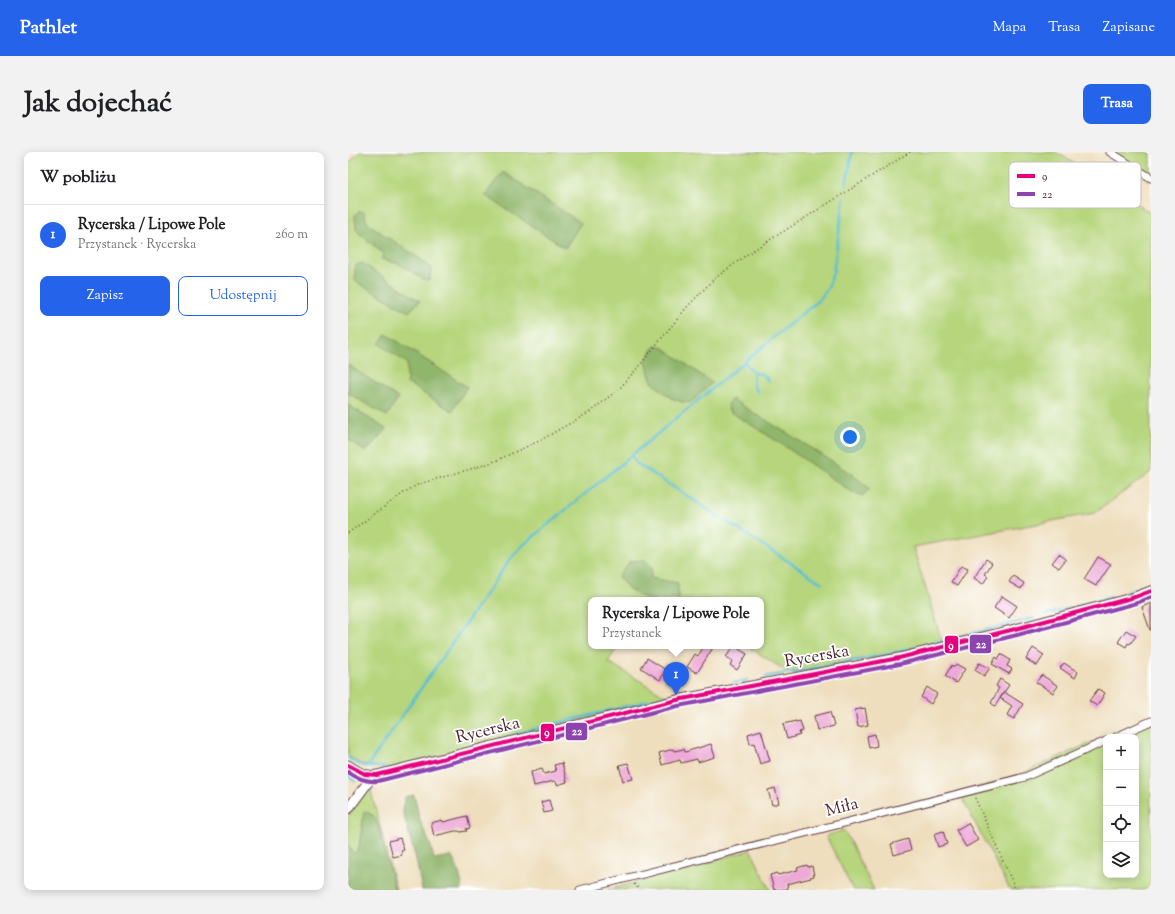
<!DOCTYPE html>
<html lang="pl">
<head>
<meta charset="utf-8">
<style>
	:root { --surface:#fff; --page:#f2f2f2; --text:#202124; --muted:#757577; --line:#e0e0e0; --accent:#2563eb }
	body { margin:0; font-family:"Sorts Mill Goudy",serif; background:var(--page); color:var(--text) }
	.controls { position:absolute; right:12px; bottom:12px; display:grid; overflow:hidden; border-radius:8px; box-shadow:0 2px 10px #0003 }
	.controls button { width:36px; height:36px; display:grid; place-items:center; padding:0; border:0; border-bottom:1px solid var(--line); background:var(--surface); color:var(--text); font:20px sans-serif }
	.you { position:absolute; left:502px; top:285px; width:14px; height:14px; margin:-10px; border:3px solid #fff; border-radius:50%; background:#1a73e8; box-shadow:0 0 0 6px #1a73e833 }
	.badge { display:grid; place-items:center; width:26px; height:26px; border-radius:50%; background:var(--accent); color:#fff; font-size:13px; font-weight:700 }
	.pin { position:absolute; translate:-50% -33px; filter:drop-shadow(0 1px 2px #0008) }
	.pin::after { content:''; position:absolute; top:21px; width:14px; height:12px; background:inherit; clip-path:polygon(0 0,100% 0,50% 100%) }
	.popup { position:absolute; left:240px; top:445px; width:176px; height:52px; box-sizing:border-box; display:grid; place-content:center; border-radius:8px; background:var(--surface); filter:drop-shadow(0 1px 3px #0005); font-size:13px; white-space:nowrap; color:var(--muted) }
	.popup b { font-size:15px; color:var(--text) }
	.popup::after { content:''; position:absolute; left:50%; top:100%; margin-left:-8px; border:8px solid transparent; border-top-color:var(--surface) }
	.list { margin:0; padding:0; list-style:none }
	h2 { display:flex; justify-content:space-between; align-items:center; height:52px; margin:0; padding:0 16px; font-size:17px }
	h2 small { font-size:13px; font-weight:400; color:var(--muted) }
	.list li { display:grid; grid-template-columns:26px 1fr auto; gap:12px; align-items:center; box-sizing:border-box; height:60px; padding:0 16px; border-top:1px solid var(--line) }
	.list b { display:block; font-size:15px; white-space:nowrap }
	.list p { margin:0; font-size:13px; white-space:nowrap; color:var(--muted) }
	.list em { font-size:13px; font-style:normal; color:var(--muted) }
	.actions { display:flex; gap:8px; padding:12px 16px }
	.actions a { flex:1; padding:9px 0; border:1px solid var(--accent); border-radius:8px; text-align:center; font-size:14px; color:var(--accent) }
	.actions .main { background:var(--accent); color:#fff }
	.icon { flex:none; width:22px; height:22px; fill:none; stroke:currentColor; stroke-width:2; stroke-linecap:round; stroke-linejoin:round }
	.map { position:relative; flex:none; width:803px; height:738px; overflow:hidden; border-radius:8px }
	header { display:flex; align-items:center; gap:24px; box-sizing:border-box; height:56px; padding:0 20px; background:var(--accent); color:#fff }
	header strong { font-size:19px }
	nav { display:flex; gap:22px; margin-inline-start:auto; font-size:14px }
	.intro { display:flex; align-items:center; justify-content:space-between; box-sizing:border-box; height:96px; padding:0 24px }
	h1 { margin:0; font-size:28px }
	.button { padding:10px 18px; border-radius:8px; background:var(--accent); color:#fff; font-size:14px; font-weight:700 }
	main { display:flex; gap:24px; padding:0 24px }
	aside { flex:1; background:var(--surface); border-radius:8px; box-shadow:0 2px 10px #0003 }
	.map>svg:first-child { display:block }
</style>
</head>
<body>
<header>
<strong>Pathlet</strong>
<nav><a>Mapa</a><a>Trasa</a><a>Zapisane</a></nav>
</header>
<div class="intro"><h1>Jak dojechać</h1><a class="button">Trasa</a></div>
<main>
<aside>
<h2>W pobliżu<small></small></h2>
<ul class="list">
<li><span class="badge">1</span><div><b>Rycerska / Lipowe Pole</b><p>Przystanek · Rycerska</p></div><em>260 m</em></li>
</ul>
<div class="actions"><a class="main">Zapisz</a><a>Udostępnij</a></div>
</aside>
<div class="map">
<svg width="803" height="738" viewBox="0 0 803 738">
	<rect width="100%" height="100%" fill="#fff"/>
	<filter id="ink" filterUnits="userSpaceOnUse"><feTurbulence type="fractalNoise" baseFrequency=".025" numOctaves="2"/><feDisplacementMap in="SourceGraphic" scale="8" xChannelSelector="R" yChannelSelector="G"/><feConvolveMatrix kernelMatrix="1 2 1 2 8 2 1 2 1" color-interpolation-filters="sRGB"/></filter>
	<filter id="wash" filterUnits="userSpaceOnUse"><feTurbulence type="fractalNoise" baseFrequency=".012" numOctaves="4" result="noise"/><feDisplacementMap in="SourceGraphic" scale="16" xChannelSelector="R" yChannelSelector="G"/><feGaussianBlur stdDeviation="0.9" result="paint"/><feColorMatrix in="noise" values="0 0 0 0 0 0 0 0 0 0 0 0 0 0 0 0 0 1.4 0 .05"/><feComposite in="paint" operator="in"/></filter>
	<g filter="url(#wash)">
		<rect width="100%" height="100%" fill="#eedebd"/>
		<!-- green -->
		<path fill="#b6d57c" stroke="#807a54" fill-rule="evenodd" d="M 11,0 L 708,0 L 803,61 L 803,320 L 747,361 L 565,395 L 594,490 L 549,502 L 443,522 L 399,494 L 413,494 L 413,448 L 243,448 L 243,494 L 270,494 L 260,510 L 321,546 L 42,616 L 13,612 L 0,604 L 0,13 Z
			M 757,0 L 803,0 L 803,29 Z
			M 803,564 L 803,738 L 662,738 L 611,640 L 659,628 ZM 758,585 L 788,585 L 788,723 L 758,723 Z
			M 22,635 L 48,738 L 0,738 L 0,664 Z
			M 496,678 L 526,738 L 505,738 L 478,684 Z
			M 403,698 L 422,738 L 260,738 Z"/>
		<!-- forest -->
		<path fill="#90b66c" stroke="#6d6a4c" d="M 155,20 L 233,71 L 217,96 L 137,43 Z
			M 11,59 L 16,60 L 19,70 L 29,78 L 78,111 L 83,116 L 82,128 L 78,129 L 51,112 L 33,107 L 36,102 L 11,81 L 8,77 L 7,64 Z
			M 14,111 L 72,149 L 61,160 L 7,129 L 7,114 Z
			M 38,182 L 119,235 L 104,259 L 59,231 L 59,211 L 31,192 Z
			M 307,194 L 316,196 L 364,231 L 342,251 L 334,250 L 323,246 L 304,230 L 301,221 L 298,208 Z
			M 0,213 L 50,246 L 39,264 L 0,241 Z
			M 384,247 C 416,268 450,287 482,308 C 496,317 510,326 522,337 L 515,344 L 504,340 L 432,291 L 381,259 L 379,252 Z
			M 0,253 L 38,277 L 18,300 L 0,287 Z
			M 297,408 L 304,416 L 303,426 L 330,431 L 330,444 L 331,448 L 300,448 L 282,438 L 270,425 L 282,409 Z
			M 66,643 L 72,669 L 82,692 L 86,707 L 103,704 C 109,713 114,727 114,738 L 74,738 L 68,707 L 54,657 L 57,645 Z
			M 16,659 L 25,663 L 31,675 L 36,699 L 47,738 L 0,738 L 0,693 L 7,702 L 11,695 Z"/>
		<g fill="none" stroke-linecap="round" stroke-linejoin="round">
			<!-- stream -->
			<path stroke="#54bdd1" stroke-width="2.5" d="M 498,33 L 504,0
				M 396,210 L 406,221 L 414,222 L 421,229
				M 406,221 C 405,230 404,233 410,240
				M 284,304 L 288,311 L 474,431
				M 775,442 L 803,432
				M 730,454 L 764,445
				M 699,462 L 723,456
				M 417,525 L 541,502 L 686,466
				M 386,531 L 400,528
				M 350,538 L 377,533
				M 335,541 L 343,539
				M 104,600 L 202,573 L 320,544
				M 0,606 L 12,613 L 19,615 L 41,616
				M 19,615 L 160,410 L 173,395 L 471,148 L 480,136 L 485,121 L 496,46
				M 0,624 L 7,629"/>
		</g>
		<g id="blocks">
			<!-- building -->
			<path fill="#edaad8" d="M 711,402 L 718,407 L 711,416 L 704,411 Z
				M 750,405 L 763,412 L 751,430 L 750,430 L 748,434 L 736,427 Z
				M 638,407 L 644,411 L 637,422 L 640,424 L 635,432 L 626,426 Z
				M 613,414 L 620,417 L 609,434 L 603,430 Z
				M 665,424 L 676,431 L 673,437 L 661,430 Z
				M 654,444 L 669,454 L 661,466 L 646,456 Z
				M 803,451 L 803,478 L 802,478 L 794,455 Z
				M 778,478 L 788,484 L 782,492 L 780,491 L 778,495 L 770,490 Z
				M 356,494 L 366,494 L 349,521 L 339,515 L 347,502 L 350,504 Z
				M 386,494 L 399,502 L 389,518 L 382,513 L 385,509 L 378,505 Z
				M 685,496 L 696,503 L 689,514 L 678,507 Z
				M 653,502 L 662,508 L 659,514 L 664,517 L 661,522 L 644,512 L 648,505 L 650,507 Z
				M 299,506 L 318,518 L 312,528 L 293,516 Z
				M 631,511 L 642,516 L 636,524 L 627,518 Z
				M 716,511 L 730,520 L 727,526 L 712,516 Z
				M 608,512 L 617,517 L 608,531 L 597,524 L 604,513 L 606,515 Z
				M 694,523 L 710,534 L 705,541 L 688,530 Z
				M 652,527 L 661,533 L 647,554 L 643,551 L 651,536 L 648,534 Z
				M 579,535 L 589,542 L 583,552 L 573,545 Z
				M 750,537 L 757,541 L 749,554 L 741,549 Z
				M 656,540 L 675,552 L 666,567 L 659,563 L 664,554 L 652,546 Z
				M 517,556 L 520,573 L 510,575 L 507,558 Z
				M 482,560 L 486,574 L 469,578 L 466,564 Z
				M 448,569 L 448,570 L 452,569 L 455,579 L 451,580 L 452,583 L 439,587 L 435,572 Z
				M 413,578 L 422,609 L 412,612 L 406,591 L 402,592 L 400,582 Z
				M 527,582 L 529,594 L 521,596 L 519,584 Z
				M 363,592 L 367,605 L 350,610 L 349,607 L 333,611 L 332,608 L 314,613 L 311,601 L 325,597 L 326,599 L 336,597 L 337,600 Z
				M 214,611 L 219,630 L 209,633 L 208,630 L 207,630 L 206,629 L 186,634 L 183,620 L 194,617 L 196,622 L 208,619 L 206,613 Z
				M 280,611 L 285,627 L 275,629 L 271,613 Z
				M 427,636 L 431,651 L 424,653 L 420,638 Z
				M 201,648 L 204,659 L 196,661 L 193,650 Z
				M 119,664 L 122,676 L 118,677 L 119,679 L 112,680 L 111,679 L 107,679 L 86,684 L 83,671 L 94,668 L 95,670 Z
				M 620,671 L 630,688 L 618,695 L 608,678 Z
				M 595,679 L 599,692 L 590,695 L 586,682 Z
				M 52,686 L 56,698 L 53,699 L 54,703 L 45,705 L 41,689 Z
				M 560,687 L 563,698 L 546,703 L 543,692 Z
				M 459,713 L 460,715 L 464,714 L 466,724 L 462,725 L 463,726 L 439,732 L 440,737 L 426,738 L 422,723 L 429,721 L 430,723 L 450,718 L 449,716 Z"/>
		</g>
	</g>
	<g filter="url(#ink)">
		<use href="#blocks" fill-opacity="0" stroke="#633c41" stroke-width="1"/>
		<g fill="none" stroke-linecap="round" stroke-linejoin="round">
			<!-- minor casing -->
			<g stroke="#633c41" stroke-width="9">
				<path id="minor" d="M 762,0 L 803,26
					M 768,585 L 803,569
					M 232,738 L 677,625 L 758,589"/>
			</g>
			<!-- tertiary casing -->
			<g stroke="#633c41" stroke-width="11">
				<path id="tertiary" d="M 0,613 C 9,619 17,625 29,623 L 329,548 L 551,506 L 667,477 L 787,445 L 803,439
					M 0,657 L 21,629 L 23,624"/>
			</g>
			<!-- path -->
			<path stroke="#633c41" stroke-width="1.5" stroke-dasharray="1 3" stroke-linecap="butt" d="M 0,381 L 57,340 L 71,332 L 133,314 L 147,309 L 191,289 L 242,260 L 272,236 L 292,213 L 339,155 L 366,127 L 401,101 L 562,0
				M 627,646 L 668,738
				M 286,732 L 292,738"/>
			<!-- minor -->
			<use href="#minor" stroke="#fff" stroke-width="7"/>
			<!-- tertiary -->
			<use href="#tertiary" stroke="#fff" stroke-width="9"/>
			<!-- bus-1 casing -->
			<g stroke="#fff" stroke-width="7">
				<path id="bus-1" d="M 0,613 L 17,622 L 29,623 L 329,548 L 551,506 L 667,477 L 787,445 L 803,439"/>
			</g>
			<!-- bus-2 casing -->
			<g stroke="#fff" stroke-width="7">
				<path id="bus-2" d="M 0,620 C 10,627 19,630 30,629 L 330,554 L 552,512 L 669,483 L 789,451 L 803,445"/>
			</g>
			<!-- bus-1 -->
			<use href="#bus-1" stroke="#e5007d" stroke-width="4"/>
			<!-- bus-2 -->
			<use href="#bus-2" stroke="#8e44ad" stroke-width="4"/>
		</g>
	</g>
	<g text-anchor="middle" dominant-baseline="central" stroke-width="3.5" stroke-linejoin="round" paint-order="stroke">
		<!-- street labels -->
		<g font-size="17" fill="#4a1f2b" stroke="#fff">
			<text transform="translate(469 505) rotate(-10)">Rycerska</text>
			<text transform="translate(140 579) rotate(-14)">Rycerska</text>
			<text transform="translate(494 656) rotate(-14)">Miła</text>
		</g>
	</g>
	<!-- legend -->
	<rect x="661" y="10" width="132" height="46" rx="6" fill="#fff" stroke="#c9bcbf" stroke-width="1"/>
	<rect x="669" y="22" width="18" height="4" fill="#e5007d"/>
	<rect x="669" y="40" width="18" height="4" fill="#8e44ad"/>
	<g font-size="11" fill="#4a1f2b">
		<text x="694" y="28">9</text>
		<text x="694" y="46">22</text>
	</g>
	<g stroke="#fff" stroke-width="1.5">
		<rect x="621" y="482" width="23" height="20" rx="4" fill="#8e44ad"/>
		<rect x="596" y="483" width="15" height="19" rx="4" fill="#e5007d"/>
		<rect x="217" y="570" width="23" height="19" rx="4" fill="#8e44ad"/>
		<rect x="192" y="571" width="15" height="19" rx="4" fill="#e5007d"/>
	</g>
	<g font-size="11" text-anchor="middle" font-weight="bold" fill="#fff">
		<text x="633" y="496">22</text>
		<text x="603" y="497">9</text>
		<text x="229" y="583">22</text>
		<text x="199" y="584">9</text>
	</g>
</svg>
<div class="controls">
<button>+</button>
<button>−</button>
<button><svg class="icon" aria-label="locate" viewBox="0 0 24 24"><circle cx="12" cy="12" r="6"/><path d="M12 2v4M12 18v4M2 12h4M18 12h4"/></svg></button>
<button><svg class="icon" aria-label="layers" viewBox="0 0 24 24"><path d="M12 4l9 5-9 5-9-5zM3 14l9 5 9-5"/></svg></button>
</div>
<div class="you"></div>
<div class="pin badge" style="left:328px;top:543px">1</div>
<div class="popup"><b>Rycerska / Lipowe Pole</b>Przystanek</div>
</div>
</main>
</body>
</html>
